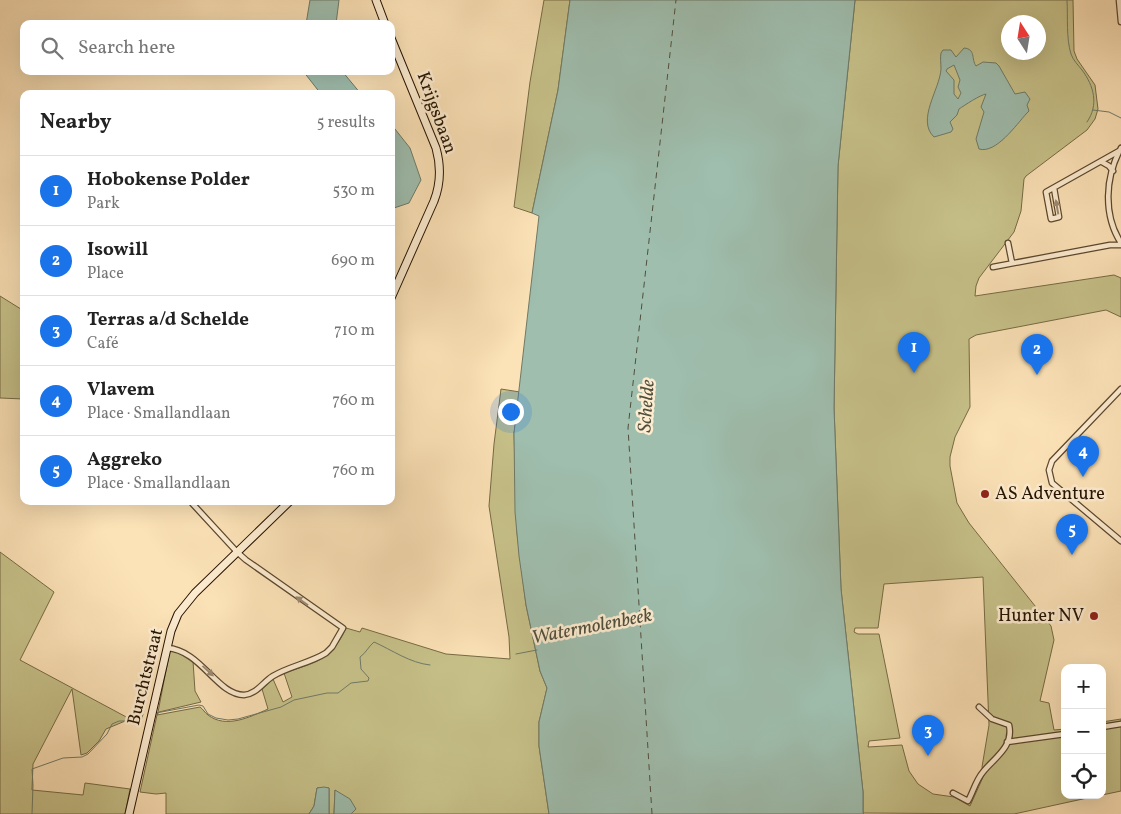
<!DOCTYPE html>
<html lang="en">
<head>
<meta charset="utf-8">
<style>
	:root { --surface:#fff; --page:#f2f2f2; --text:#222; --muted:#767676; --line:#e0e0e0; --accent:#1a73e8 }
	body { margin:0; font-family:Vollkorn,serif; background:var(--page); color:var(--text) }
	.controls { position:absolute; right:15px; bottom:15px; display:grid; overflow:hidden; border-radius:10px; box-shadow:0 5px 20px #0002 }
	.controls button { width:45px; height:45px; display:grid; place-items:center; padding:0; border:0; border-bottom:1px solid var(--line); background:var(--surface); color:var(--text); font:25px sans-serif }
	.compass { position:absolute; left:1001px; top:15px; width:45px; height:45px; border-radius:50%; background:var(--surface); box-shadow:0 5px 20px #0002; rotate:348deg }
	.you { position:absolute; left:510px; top:411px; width:18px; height:18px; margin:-12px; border:4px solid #fff; border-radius:50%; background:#1a73e8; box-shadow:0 0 0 8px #1a73e833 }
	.badge { display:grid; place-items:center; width:32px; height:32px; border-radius:50%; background:var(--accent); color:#fff; font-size:16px; font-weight:700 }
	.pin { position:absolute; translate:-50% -41px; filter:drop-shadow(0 1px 2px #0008) }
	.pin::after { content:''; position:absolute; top:26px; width:18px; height:15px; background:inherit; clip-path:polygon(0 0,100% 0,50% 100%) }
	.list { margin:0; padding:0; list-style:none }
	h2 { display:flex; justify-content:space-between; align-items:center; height:65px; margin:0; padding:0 20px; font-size:21px }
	h2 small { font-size:16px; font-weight:400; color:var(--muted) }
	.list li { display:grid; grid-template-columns:32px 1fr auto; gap:15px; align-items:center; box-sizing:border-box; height:70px; padding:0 20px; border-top:1px solid var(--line) }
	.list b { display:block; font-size:19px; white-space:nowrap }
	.list p { margin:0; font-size:16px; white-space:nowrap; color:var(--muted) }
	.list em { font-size:16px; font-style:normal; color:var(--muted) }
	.icon { flex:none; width:28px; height:28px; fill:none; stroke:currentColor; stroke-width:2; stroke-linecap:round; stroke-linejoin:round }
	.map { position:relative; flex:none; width:1121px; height:814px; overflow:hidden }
	.search { position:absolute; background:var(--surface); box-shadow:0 5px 20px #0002; left:20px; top:20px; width:375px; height:55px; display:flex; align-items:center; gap:12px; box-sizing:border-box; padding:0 18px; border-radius:10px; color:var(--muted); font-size:19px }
	.panel { position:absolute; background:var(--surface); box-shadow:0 5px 20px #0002; left:20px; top:90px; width:375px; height:415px; border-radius:10px }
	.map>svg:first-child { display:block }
</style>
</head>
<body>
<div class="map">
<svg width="1121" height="814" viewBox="0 0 1121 814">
	<rect width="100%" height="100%" fill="#fce2b7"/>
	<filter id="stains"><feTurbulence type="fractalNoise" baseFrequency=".004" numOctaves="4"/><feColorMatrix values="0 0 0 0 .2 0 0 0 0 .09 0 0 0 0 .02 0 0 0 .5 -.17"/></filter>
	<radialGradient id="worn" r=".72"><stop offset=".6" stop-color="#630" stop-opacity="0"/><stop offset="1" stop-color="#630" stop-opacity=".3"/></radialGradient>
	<!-- green -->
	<path fill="#c7c189" stroke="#766a44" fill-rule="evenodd" d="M 544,0 L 570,0 L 558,90 L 532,213 L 514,207 L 530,82 Z
		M 855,0 L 1073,0 L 1074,51 L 1077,59 L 1095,85 L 1098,109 L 1095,119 L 1087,130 L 1026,176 L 1024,179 L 1021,211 L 1014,232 L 979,278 L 976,286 L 975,296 L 1114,275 L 1121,278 L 1121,317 L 1106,310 L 976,335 L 969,339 L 970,407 L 955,437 L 950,457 L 950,466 L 957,503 L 969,523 L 1051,626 L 1054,640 L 1040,701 L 1049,703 L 1054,730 L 1065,729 L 1065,795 L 1101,795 L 1014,814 L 863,813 L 863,792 L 841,589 L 834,408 L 838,166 ZM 1008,22 L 1038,22 L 1038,52 L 1008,52 ZM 983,577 L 989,725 L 982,767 L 984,775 L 970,806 L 954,797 L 933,794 L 918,784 L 909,771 L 902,745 L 868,747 L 869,741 L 900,738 L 879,634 L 858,634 L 854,632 L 855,628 L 878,628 L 884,584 Z
		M 0,296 L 24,311 L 24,399 L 0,398 Z
		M 501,389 L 520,392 L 514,433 L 517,533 L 526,605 L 540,671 L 547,688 L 539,722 L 539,746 L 549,814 L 351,814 L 356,809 L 335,790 L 334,814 L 329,814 L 329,788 L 317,788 L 314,806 L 309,814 L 166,814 L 166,793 L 156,794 L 140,792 L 157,715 L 158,712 L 170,650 L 176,651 L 193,661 L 195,691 L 201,702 L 159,712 L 157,715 L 200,707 C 203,709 205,713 208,715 C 226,729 250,717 268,709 L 262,689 L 273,679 L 283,702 L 292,697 L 284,673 C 316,662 331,661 346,628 L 360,632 L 362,628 L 446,654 L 510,659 L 509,637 L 489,506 L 494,444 Z
		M 0,552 L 54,592 L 20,660 L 130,719 L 106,729 L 99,741 L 87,753 L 81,755 L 72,689 L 33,764 L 32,790 L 83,795 L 85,783 L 130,789 L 125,814 L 0,814 Z
		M 1121,719 L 1121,791 L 1102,795 L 1102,722 Z"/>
	<!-- water -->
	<path fill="#9fbeae" stroke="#6e7a68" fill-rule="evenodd" d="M 310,0 L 339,0 L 336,24 L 306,24 Z
		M 570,0 L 855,0 L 838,166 L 834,408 L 841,589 L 863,792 L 863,813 L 864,814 L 549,814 L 539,746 L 539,722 L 547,688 L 540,671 L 526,605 L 519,556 L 515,512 L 514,433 L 539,216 L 532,213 L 558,90 Z
		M 964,48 C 976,49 971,59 976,66 L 983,62 L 996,63 L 999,66 L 1015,94 L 1025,92 L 1030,99 L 1027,105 L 1029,111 L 1027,113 C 1016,125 996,154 979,149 L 976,139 L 984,112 L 981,107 L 986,94 C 980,95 965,105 959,109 L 957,115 L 950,122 L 953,129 L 951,132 L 934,137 C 916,120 940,89 941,69 C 941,63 940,58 941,53 L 943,50 L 951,50 L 956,57 ZM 954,65 L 960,80 L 958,87 L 961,93 L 958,99 L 954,94 L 954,80 L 946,71 L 947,69 Z
		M 303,71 L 342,71 L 361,94 L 321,94 Z
		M 391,124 L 410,148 L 421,180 L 409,203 L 391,209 Z
		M 324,787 L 329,788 L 329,814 L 309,814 L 314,806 L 317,788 Z
		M 335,790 L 350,799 L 356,809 L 351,814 L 334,814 Z"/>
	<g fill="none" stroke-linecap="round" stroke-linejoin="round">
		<!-- stream -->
		<path stroke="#6e7a68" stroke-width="1" d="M 1067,0 C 1068,17 1066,38 1071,54 C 1073,60 1078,65 1082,70 C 1094,86 1099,105 1087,122
			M 1093,110 L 1109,112 L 1121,118
			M 516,654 L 537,650
			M 156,713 L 199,705 L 203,706 L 208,714 L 216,718 L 228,720 L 238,719 L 281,707 L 294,700 L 327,693 L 338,693 L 351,683 L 368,681 L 369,678 L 361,669 L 360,657 C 366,653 368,647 374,642 C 392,650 410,663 430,665
			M 32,814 L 33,785 L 32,769 L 63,758 L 82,757 L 88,754 L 107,734 L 112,724 L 119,721 L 141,721 L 144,711"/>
		<!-- ferry -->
		<path stroke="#504f3d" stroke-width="1" stroke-dasharray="6 5" stroke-linecap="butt" d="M 652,814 L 628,428 L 676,0"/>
		<!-- minor casing -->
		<g stroke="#5b472e" stroke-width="7">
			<path id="minor" d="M 1119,0 L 1121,22
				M 1121,148 C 1105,177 1103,215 1121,243
				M 1102,162 L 1109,166 L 1113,171
				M 1054,188 L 1059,217 L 1051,219 L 1046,192 L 1119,151
				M 1008,243 L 1012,263
				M 993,267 L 1110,245 L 1121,245
				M 1121,389 L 1052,461 L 1049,470 L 1052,483 L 1121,541
				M 167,648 C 201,650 217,695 244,695 C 257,694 263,682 273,676 C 290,666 310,663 326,653 L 332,647 L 343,628 L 246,560 L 237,552 L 190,501
				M 1102,727 L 1121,724
				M 1007,742 L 1065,734
				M 953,793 L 968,801 C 973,792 976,780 983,772 C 994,758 1014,747 1009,725 L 992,719 L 979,707"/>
		</g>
		<!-- secondary casing -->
		<g stroke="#251300" stroke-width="9">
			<path id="secondary" d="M 376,0 L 385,24
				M 391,38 L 436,148 C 441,166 441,183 434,201 L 391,298
				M 129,814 L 171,631 L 178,614 L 195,593 L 290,501"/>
		</g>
		<!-- minor -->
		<use href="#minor" stroke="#fdecd0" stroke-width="4.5"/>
		<!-- secondary -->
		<use href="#secondary" stroke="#fdecd0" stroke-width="7"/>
	</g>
	<!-- one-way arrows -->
	<defs><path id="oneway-solid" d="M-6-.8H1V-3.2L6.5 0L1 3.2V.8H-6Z" transform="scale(1.25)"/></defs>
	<g fill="#9c8a72">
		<use href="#oneway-solid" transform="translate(1057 207) rotate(-100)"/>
		<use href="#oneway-solid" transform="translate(302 601) rotate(-144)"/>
		<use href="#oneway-solid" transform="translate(208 671) rotate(43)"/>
	</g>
	<!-- markers -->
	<g fill="#8f2418" stroke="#fdecd0" stroke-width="2">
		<circle cx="985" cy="494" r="5"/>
		<circle cx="1094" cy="616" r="5"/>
	</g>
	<g text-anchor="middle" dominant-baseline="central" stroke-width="5" stroke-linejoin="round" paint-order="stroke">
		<!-- street labels -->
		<g font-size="18" fill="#251300" stroke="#fdecd0">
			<text transform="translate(436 113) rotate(70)">Krijgsbaan</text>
			<text transform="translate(146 677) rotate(-76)">Burchtstraat</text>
		</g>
		<!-- poi labels -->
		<g font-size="18" fill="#251300" stroke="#fdecd0" text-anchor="start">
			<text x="995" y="494">AS Adventure</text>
			<text x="1084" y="616" text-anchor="end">Hunter NV</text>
		</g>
		<!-- water labels -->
		<g font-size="19" font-style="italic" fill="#504f3d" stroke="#fdecd0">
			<text transform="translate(647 406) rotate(-86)">Schelde</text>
			<text transform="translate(592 627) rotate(-11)">Watermolenbeek</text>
		</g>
	</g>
	<rect width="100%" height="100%" filter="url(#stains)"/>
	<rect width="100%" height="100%" fill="url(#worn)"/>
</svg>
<div class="controls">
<button>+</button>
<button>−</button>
<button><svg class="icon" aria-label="locate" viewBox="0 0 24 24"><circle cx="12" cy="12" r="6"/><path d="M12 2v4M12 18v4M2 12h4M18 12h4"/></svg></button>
</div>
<svg class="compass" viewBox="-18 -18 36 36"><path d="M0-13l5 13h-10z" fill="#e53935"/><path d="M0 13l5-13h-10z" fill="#767676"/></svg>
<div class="you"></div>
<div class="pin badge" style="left:914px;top:373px">1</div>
<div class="pin badge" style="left:1037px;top:375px">2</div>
<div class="pin badge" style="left:928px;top:756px">3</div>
<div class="pin badge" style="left:1083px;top:477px">4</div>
<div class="pin badge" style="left:1072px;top:555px">5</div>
<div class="search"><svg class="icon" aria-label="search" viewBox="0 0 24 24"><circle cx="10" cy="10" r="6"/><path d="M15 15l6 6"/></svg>Search here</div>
<section class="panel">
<h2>Nearby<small>5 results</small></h2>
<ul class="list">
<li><span class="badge">1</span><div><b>Hobokense Polder</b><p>Park</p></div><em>530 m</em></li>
<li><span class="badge">2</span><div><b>Isowill</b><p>Place</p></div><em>690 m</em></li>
<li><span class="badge">3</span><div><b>Terras a/d Schelde</b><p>Café</p></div><em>710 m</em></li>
<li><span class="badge">4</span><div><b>Vlavem</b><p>Place · Smallandlaan</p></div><em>760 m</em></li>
<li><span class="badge">5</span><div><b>Aggreko</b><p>Place · Smallandlaan</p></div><em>760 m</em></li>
</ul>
</section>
</div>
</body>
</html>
